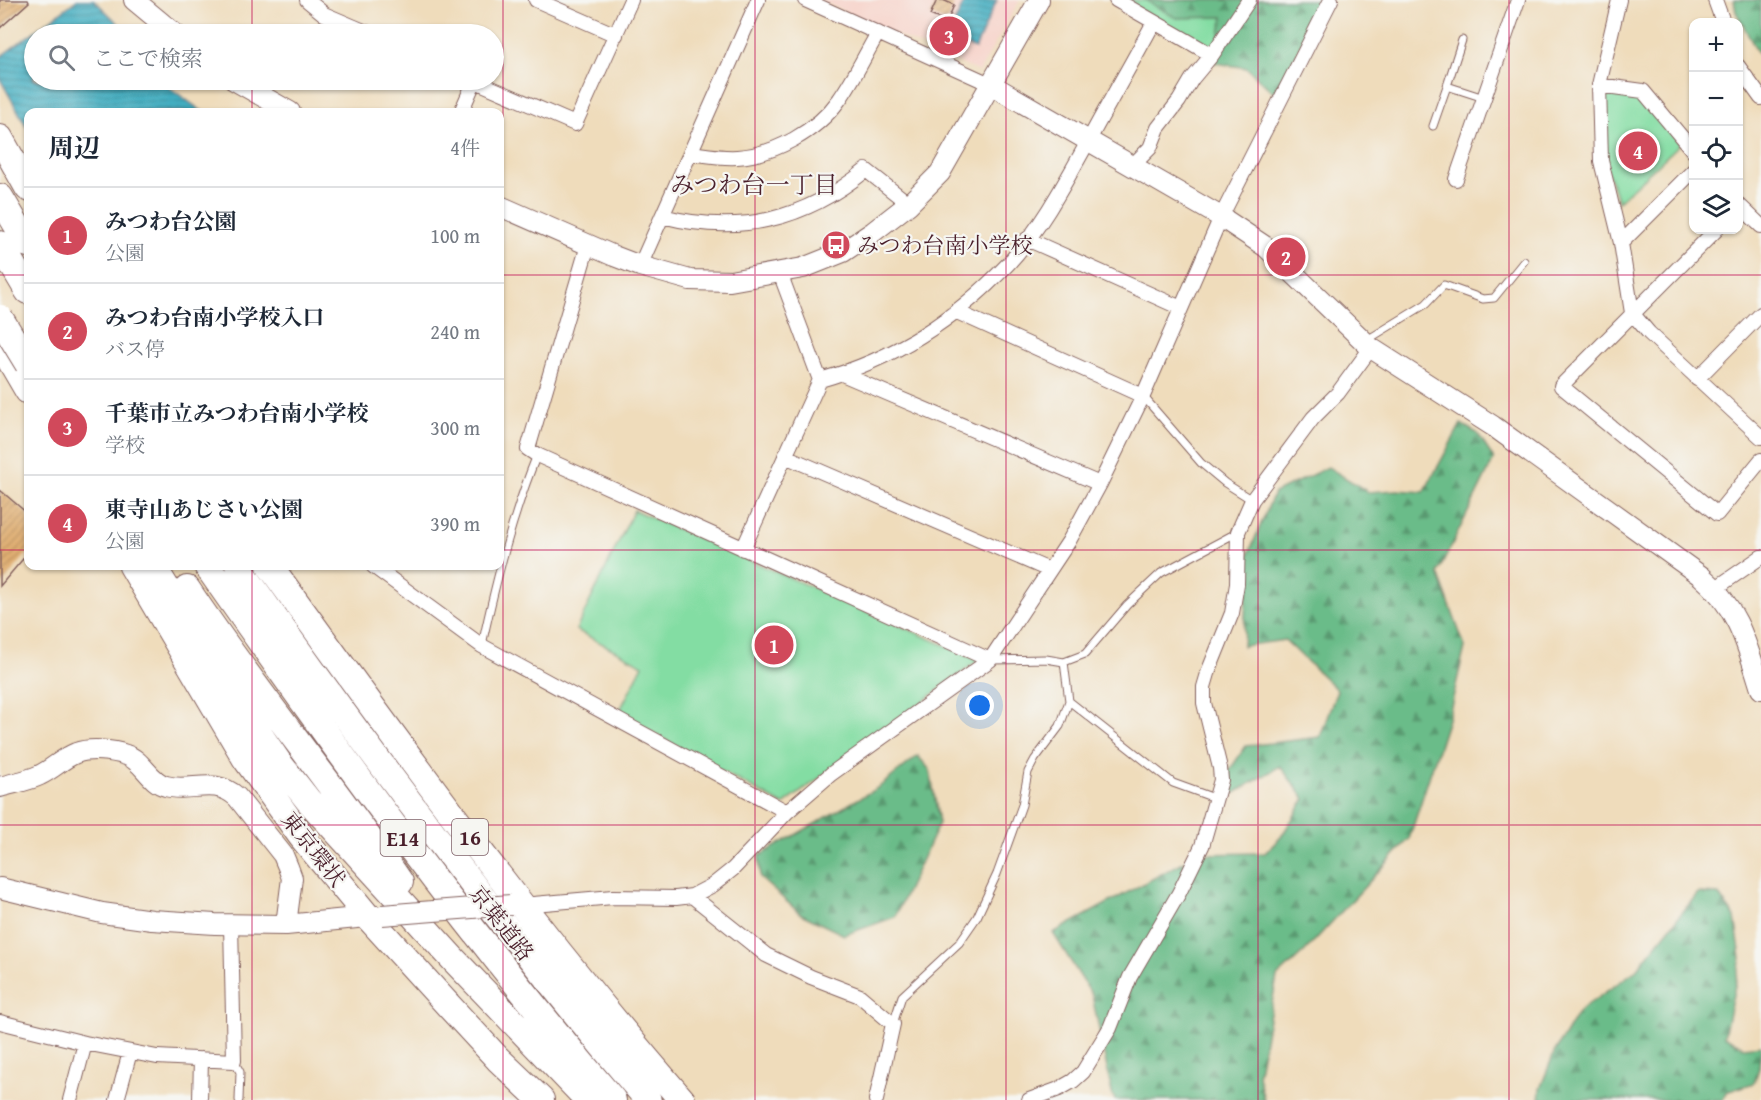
<!DOCTYPE html>
<html lang="ja">
<head>
<meta charset="utf-8">
<style>
	:root { --surface:#fff; --page:#f2f2f3; --text:#1f2937; --muted:#747a83; --line:#e0e1e3; --accent:#d1495b }
	body { margin:0; font-family:"Gentium Book Plus","Noto Serif JP",serif; background:var(--page); color:var(--text) }
	.controls { position:absolute; right:18px; top:18px; display:grid; overflow:hidden; border-radius:12px; box-shadow:0 2px 4px #0004 }
	.controls button { width:54px; height:54px; display:grid; place-items:center; padding:0; border:0; border-bottom:2px solid var(--line); background:var(--surface); color:var(--text); font:30px sans-serif }
	.you { position:absolute; left:980px; top:706px; width:21px; height:21px; margin:-15px; border:4px solid #fff; border-radius:50%; background:#1a73e8; box-shadow:0 0 0 9px #1a73e833 }
	.badge { display:grid; place-items:center; width:39px; height:39px; border-radius:50%; background:var(--accent); color:#fff; font-size:20px; font-weight:700 }
	.pin { position:absolute; translate:-50% -50%; border:3px solid #fff; box-shadow:0 2px 6px #0006 }
	.list { margin:0; padding:0; list-style:none }
	h2 { display:flex; justify-content:space-between; align-items:center; height:78px; margin:0; padding:0 24px; font-size:26px }
	h2 small { font-size:20px; font-weight:400; color:var(--muted) }
	.list li { display:grid; grid-template-columns:39px 1fr auto; gap:18px; align-items:center; box-sizing:border-box; height:96px; padding:0 24px; border-top:2px solid var(--line) }
	.list b { display:block; font-size:22px; white-space:nowrap }
	.list p { margin:0; font-size:20px; white-space:nowrap; color:var(--muted) }
	.list em { font-size:20px; font-style:normal; color:var(--muted) }
	.icon { flex:none; width:33px; height:33px; fill:none; stroke:currentColor; stroke-width:2; stroke-linecap:round; stroke-linejoin:round }
	.map { position:relative; flex:none; width:1761px; height:1100px; overflow:hidden }
	.search { position:absolute; background:var(--surface); box-shadow:0 2px 4px #0004; left:24px; top:24px; width:480px; height:66px; display:flex; align-items:center; gap:15px; box-sizing:border-box; padding:0 21px; border-radius:33px; color:var(--muted); font-size:22px }
	.panel { position:absolute; background:var(--surface); box-shadow:0 2px 4px #0004; left:24px; top:108px; width:480px; height:462px; border-radius:12px }
	.map>svg:first-child { display:block }
</style>
</head>
<body>
<div class="map">
<svg width="1761" height="1100" viewBox="0 0 1761 1100">
	<defs>
		<pattern id="forest-firs" width="22" height="20" patternUnits="userSpaceOnUse" patternTransform="scale(1.5)"><rect width="22" height="20" fill="#6abc89"/><path d="M5 1l3.5 6h-7zM16 11l3.5 6h-7z" fill="#599870"/></pattern>
		<pattern id="water-rules" width="6" height="5" patternUnits="userSpaceOnUse" patternTransform="scale(1.5)"><rect width="6" height="5" fill="#43aec1"/><path d="M0 2.5h6" fill="none" stroke="#3a8d9d"/></pattern>
		<pattern id="building-hatch" width="6" height="6" patternUnits="userSpaceOnUse" patternTransform="scale(1.5)"><rect width="6" height="6" fill="#e0af72"/><path d="M-1 1l2-2M0 6l6-6M5 7l2-2" fill="none" stroke="#b88e5e"/></pattern>
	</defs>
	<rect width="100%" height="100%" fill="#f6f6f2"/>
	<filter id="ink" filterUnits="userSpaceOnUse"><feTurbulence type="fractalNoise" baseFrequency=".0167" numOctaves="2"/><feDisplacementMap in="SourceGraphic" scale="12" xChannelSelector="R" yChannelSelector="G"/><feConvolveMatrix kernelMatrix="1 2 1 2 8 2 1 2 1" color-interpolation-filters="sRGB"/></filter>
	<filter id="wash" filterUnits="userSpaceOnUse"><feTurbulence type="fractalNoise" baseFrequency=".008" numOctaves="4" result="noise"/><feDisplacementMap in="SourceGraphic" scale="24" xChannelSelector="R" yChannelSelector="G"/><feGaussianBlur stdDeviation="1.35" result="paint"/><feColorMatrix in="noise" values="0 0 0 0 0 0 0 0 0 0 0 0 0 0 0 0 0 1.4 0 .05"/><feComposite in="paint" operator="in"/></filter>
	<g filter="url(#wash)">
		<rect width="100%" height="100%" fill="#efdcbb"/>
		<!-- built -->
		<path fill="#f7d1c8" d="M 819,0 L 1020,0 L 979,72 Z"/>
		<!-- green -->
		<path fill="#83dda3" stroke="#667e67" stroke-width="1.5" d="M 1122,0 L 1245,0 L 1211,51 Z
			M 1608,92 L 1641,98 L 1681,143 L 1618,202 L 1603,158 L 1602,96 Z
			M 634,510 L 979,660 L 783,805 L 618,714 L 643,665 L 576,630 Z"/>
		<!-- forest -->
		<path fill="url(#forest-firs)" stroke="#5a6e5a" stroke-width="1.5" d="M 1145,0 L 1322,0 L 1277,96 L 1247,68 L 1215,63 L 1223,17 L 1176,18 Z
			M 1734,0 L 1761,0 L 1761,59 L 1736,12 Z
			M 1461,424 L 1477,433 L 1494,459 L 1438,573 L 1465,647 L 1448,719 L 1409,839 L 1304,952 L 1277,977 L 1258,1076 L 1264,1100 L 1115,1100 L 1112,1093 L 1092,995 L 1053,933 L 1198,854 L 1265,853 L 1281,837 L 1305,799 L 1280,766 L 1223,800 L 1229,771 L 1246,746 L 1320,737 L 1337,690 L 1285,640 L 1243,646 L 1249,553 L 1274,493 L 1328,467 L 1368,492 L 1397,490 L 1424,492 Z
			M 918,756 L 930,770 L 939,823 L 895,917 L 844,935 L 801,914 L 760,878 L 759,856 L 879,787 Z
			M 1698,893 L 1718,894 L 1735,917 L 1741,958 L 1724,1036 L 1743,1047 L 1761,1045 L 1759,1068 L 1754,1083 L 1726,1092 L 1723,1100 L 1539,1100 L 1540,1089 L 1554,1053 L 1579,1011 L 1635,971 Z"/>
		<!-- water -->
		<path fill="url(#water-rules)" stroke="#466676" stroke-width="1.5" d="M 77,0 L 94,0 L 125,30 L 120,34 L 34,34 L 34,80 L 159,80 L 203,112 L 28,112 L 28,129 L 0,79 L 0,57 Z
			M 965,0 L 997,0 L 975,49 L 948,37 Z"/>
		<g id="blocks">
			<!-- building -->
			<path fill="url(#building-hatch)" d="M 0,0 L 28,0 L 29,2 L 0,28 Z
				M 937,0 L 943,0 L 954,5 L 947,22 L 930,15 Z
				M 0,490 L 28,514 L 28,553 L 0,586 Z"/>
		</g>
	</g>
	<g filter="url(#ink)">
		<use href="#blocks" fill-opacity="0" stroke="#84615d" stroke-width="1.5"/>
		<g fill="none" stroke-linecap="round" stroke-linejoin="round">
			<!-- lane casing -->
			<g stroke="#84615d" stroke-width="9">
				<path id="lane" d="M 1447,86 L 1462,40
					M 1433,126 L 1447,86 L 1484,98
					M 1367,340 L 1426,304 L 1444,285 L 1483,299 L 1494,298 L 1524,261
					M 1143,396 L 1201,463 L 1225,483 L 1252,500
					M 482,645 C 496,581 512,516 537,455
					M 990,660 L 1046,659 L 1064,662 L 1085,654 L 1127,605 L 1161,573 L 1238,532
					M 1069,701 L 1173,783 L 1217,799
					M 893,1024 L 902,996 L 959,943 L 977,917 L 997,874 L 1022,805 L 1028,772 L 1035,759 L 1060,726 L 1069,701 L 1064,662
					M 234,1061 L 240,1072 L 239,1100"/>
			</g>
			<!-- street casing -->
			<g stroke="#84615d" stroke-width="16">
				<path id="street" d="M 307,0 L 324,14 L 371,34
					M 536,0 L 616,35
					M 805,0 L 990,84
					M 1116,0 L 1212,55
					M 1619,0 L 1599,85 L 1643,91 L 1694,152
					M 1715,0 L 1723,22
					M 1738,66 L 1761,98
					M 473,80 L 575,124 L 631,0
					M 1599,85 L 1601,161 L 1621,243
					M 461,112 L 475,80
					M 691,153 C 706,155 721,158 737,157 C 774,155 817,131 839,100 C 854,79 865,55 878,33
					M 1133,165 L 1150,148 L 1158,128 L 1179,101 L 1192,79 L 1212,55 L 1249,0
					M 1694,170 L 1621,243 L 1632,313 L 1649,333 L 1761,437
					M 1456,179 L 1518,0
					M 1738,204 L 1761,226
					M 662,216 C 739,236 805,220 866,170 L 909,204
					M 1716,230 L 1561,386 L 1717,514 L 1761,460
					M 1027,239 L 1181,308
					M 588,245 L 528,449 L 537,455 L 990,660
					M 640,266 L 758,0
					M 957,312 L 1143,396
					M 842,374 L 1100,484
					M 1697,379 L 1761,314
					M 820,380 C 895,359 955,320 1008,264 C 1042,227 1066,181 1090,138 C 1111,99 1133,61 1154,22
					M 785,456 L 1049,570
					M 743,549 L 820,380 L 780,273
					M 373,566 L 482,646 L 787,812
					M 1716,588 L 1761,557
					M 692,896 L 766,955 L 811,977 L 860,996 L 893,1024 L 876,1100
					M 522,905 L 613,897 L 676,898 L 692,896 L 713,885 L 733,869 L 787,812 L 831,774 L 990,660 L 1069,541 L 1100,484 L 1143,396 L 1221,217 L 1331,0
					M 0,1022 L 85,1043 L 157,1057 L 234,1061 L 231,924
					M 70,1100 L 85,1043
					M 117,1100 L 130,1052
					M 200,1100 L 201,1059
					M 1029,1100 L 1059,1089 L 1073,1081 L 1083,1072 L 1110,1028 L 1130,977 L 1179,893 L 1202,846 L 1221,780 L 1220,768 L 1204,703 L 1204,687 L 1209,670 L 1232,613 L 1237,584 L 1238,532 L 1252,500 L 1313,418 L 1338,393 L 1371,348"/>
			</g>
			<!-- secondary casing -->
			<g stroke="#84615d" stroke-width="22">
				<path id="secondary" d="M 134,0 L 175,34
					M 234,80 L 290,112
					M 990,84 L 1221,217 L 1266,247 L 1371,348 L 1493,426 L 1701,576 C 1738,607 1747,645 1761,689
					M 500,206 L 614,256 L 640,266 L 690,280 L 730,281 L 803,268 L 843,252 L 873,232 L 909,204 L 940,173 L 1039,0
					M 0,787 C 13,783 28,781 40,775 C 53,769 63,758 76,753 C 90,748 112,750 126,755 C 143,760 149,782 166,786 C 191,793 214,776 237,797 L 283,855 L 288,867 L 292,878 L 286,925
					M 0,888 L 102,913 L 152,920 L 215,924 L 286,925 L 377,916"/>
			</g>
			<!-- highway casing -->
			<g stroke="#84615d" stroke-width="28">
				<path id="highway" d="M 0,138 L 28,188
					M 0,197 L 28,244
					M 0,244 L 28,291
					M 0,343 L 28,391
					M 132,566 L 245,758 L 301,836 L 368,917 L 449,1006 L 498,1059 L 541,1100
					M 153,566 L 239,705 L 279,763 L 308,800 L 453,959 L 588,1100
					M 207,566 C 335,749 467,931 613,1100
					M 238,566 C 367,750 502,929 648,1100
					M 270,566 C 401,748 534,930 682,1100
					M 187,589 C 254,690 332,783 400,882"/>
			</g>
			<!-- lane -->
			<use href="#lane" stroke="#fff" stroke-width="7"/>
			<!-- street -->
			<use href="#street" stroke="#fff" stroke-width="14"/>
			<!-- secondary -->
			<use href="#secondary" stroke="#fff" stroke-width="20"/>
			<!-- highway -->
			<use href="#highway" stroke="#fff" stroke-width="26"/>
			<!-- secondary-bridge casing -->
			<g stroke="#84615d" stroke-width="22" stroke-linecap="butt">
				<path id="secondary-bridge" d="M 382,915 L 511,905"/>
			</g>
			<!-- highway-bridge casing -->
			<g stroke="#84615d" stroke-width="28" stroke-linecap="butt">
				<path id="highway-bridge" d="M 0,318 L 28,364"/>
			</g>
			<!-- secondary-bridge -->
			<use href="#secondary-bridge" stroke="#fff" stroke-width="20"/>
			<!-- highway-bridge -->
			<use href="#highway-bridge" stroke="#fff" stroke-width="26"/>
		</g>
	</g>
	<!-- grid -->
	<path fill="none" stroke="#c2185b" stroke-width="1.5" stroke-opacity="0.55" d="M 252,0 L 252,34M 503,0 L 503,1100M 755,0 L 755,1100M 1006,0 L 1006,1100M 1258,0 L 1258,1100M 1509,0 L 1509,1100M 252,80 L 252,112M 0,275 L 28,275M 500,275 L 1761,275M 0,550 L 28,550M 500,550 L 1761,550M 252,566 L 252,1100M 0,825 L 1761,825"/>
	<!-- icons -->
	<defs>
		<g id="bus-disc" transform="scale(1.5)"><circle r="9.5" fill="#d1495b" stroke="#f6f6f2"/><path d="M-5-6H5V4H4V6H2V4H-2V6H-4V4H-5ZM-3.5-4V0h7V-4ZM-3.5 1.2v1.5H-2V1.2ZM2 1.2v1.5H3.5V1.2Z" fill="#fff"/></g>
	</defs>
	<g fill-rule="evenodd">
		<use href="#bus-disc" x="836" y="245"/>
	</g>
	<g text-anchor="middle" dominant-baseline="central" stroke-width="4.5" stroke-linejoin="round" paint-order="stroke">
		<!-- shield labels -->
		<g fill="#f6f6f2" stroke="#7e6067" stroke-width="1.5">
			<rect x="452" y="819" width="36" height="36" rx="4.5"/>
			<rect x="380.5" y="820" width="45" height="36" rx="4.5"/>
		</g>
		<g font-size="21" font-weight="bold" fill="#4a1f2b">
			<text x="470" y="837">16</text>
			<text x="403" y="838">E14</text>
		</g>
		<!-- poi labels -->
		<g font-size="22" fill="#4a1f2b" stroke="#f6f6f2" text-anchor="start">
			<text x="857" y="245">みつわ台南小学校</text>
		</g>
		<!-- street labels -->
		<g font-size="22" fill="#4a1f2b" stroke="#f6f6f2">
			<text transform="translate(314 849) rotate(52)">東京環状</text>
			<text transform="translate(502 923) rotate(52)">京葉道路</text>
		</g>
		<!-- neighbourhood labels -->
		<g font-size="24" fill="#4a1f2b" stroke="#f6f6f2">
			<text x="754" y="184">みつわ台一丁目</text>
		</g>
	</g>
</svg>
<div class="controls">
<button>+</button>
<button>−</button>
<button><svg class="icon" aria-label="locate" viewBox="0 0 24 24"><circle cx="12" cy="12" r="6"/><path d="M12 2v4M12 18v4M2 12h4M18 12h4"/></svg></button>
<button><svg class="icon" aria-label="layers" viewBox="0 0 24 24"><path d="M12 4l9 5-9 5-9-5zM3 14l9 5 9-5"/></svg></button>
</div>
<div class="you"></div>
<div class="pin badge" style="left:774px;top:645px">1</div>
<div class="pin badge" style="left:1286px;top:257px">2</div>
<div class="pin badge" style="left:949px;top:36px">3</div>
<div class="pin badge" style="left:1638px;top:151px">4</div>
<div class="search"><svg class="icon" aria-label="search" viewBox="0 0 24 24"><circle cx="10" cy="10" r="6"/><path d="M15 15l6 6"/></svg>ここで検索</div>
<section class="panel">
<h2>周辺<small>4件</small></h2>
<ul class="list">
<li><span class="badge">1</span><div><b>みつわ台公園</b><p>公園</p></div><em>100 m</em></li>
<li><span class="badge">2</span><div><b>みつわ台南小学校入口</b><p>バス停</p></div><em>240 m</em></li>
<li><span class="badge">3</span><div><b>千葉市立みつわ台南小学校</b><p>学校</p></div><em>300 m</em></li>
<li><span class="badge">4</span><div><b>東寺山あじさい公園</b><p>公園</p></div><em>390 m</em></li>
</ul>
</section>
</div>
</body>
</html>
